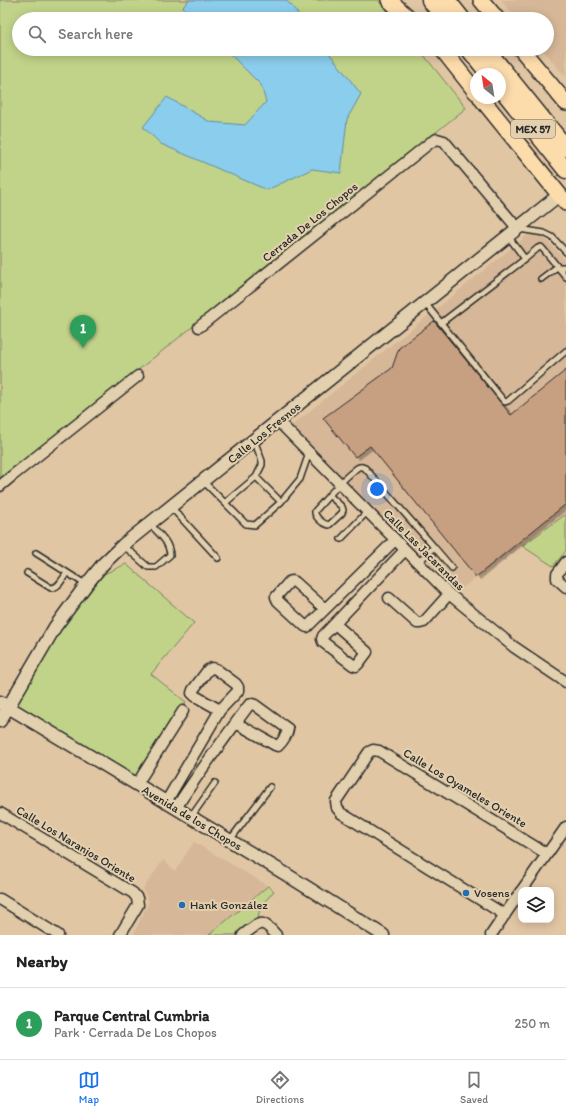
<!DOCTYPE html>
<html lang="en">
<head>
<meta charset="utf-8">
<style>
	:root { --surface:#fff; --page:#f2f2f2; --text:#222; --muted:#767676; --line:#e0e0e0; --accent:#1a73e8 }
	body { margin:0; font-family:Itim,sans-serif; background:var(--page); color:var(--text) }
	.controls { position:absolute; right:12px; bottom:12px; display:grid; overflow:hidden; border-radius:8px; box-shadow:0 2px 10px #0003 }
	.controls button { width:36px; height:36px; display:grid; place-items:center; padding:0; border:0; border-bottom:1px solid var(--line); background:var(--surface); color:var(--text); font:20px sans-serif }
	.compass { position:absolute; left:470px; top:68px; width:36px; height:36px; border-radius:50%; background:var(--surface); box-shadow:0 2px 10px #0003; rotate:330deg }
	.you { position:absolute; left:377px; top:489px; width:14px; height:14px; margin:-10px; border:3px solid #fff; border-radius:50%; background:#1a73e8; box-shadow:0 0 0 6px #1a73e833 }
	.badge { display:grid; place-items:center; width:26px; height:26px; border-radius:50%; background:var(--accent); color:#fff; font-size:13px; font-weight:700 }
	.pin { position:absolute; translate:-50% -33px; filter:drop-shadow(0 1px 2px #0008) }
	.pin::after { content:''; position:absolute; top:21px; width:14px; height:12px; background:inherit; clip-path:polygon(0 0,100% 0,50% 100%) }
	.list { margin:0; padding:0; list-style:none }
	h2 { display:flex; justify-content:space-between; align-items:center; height:52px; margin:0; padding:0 16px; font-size:17px }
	h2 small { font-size:13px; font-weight:400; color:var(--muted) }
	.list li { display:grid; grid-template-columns:26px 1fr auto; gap:12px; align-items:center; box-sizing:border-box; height:72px; padding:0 16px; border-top:1px solid var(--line) }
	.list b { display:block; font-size:15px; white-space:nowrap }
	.list p { margin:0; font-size:13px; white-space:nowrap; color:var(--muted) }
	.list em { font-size:13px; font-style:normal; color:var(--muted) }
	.icon { flex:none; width:22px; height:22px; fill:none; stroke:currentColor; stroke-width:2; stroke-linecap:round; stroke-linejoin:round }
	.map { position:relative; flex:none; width:566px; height:935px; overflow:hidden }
	.search { position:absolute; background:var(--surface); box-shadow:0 2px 10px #0003; left:12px; right:12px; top:12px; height:44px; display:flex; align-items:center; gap:10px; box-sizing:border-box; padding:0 14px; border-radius:22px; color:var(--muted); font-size:15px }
	.sheet { height:124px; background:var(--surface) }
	nav { display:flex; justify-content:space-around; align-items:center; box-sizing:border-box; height:56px; border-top:1px solid var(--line); background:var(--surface); font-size:11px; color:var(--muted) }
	nav a { display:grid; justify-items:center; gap:2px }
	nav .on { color:var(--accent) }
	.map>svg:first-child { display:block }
</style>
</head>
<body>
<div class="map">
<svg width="566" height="935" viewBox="0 0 566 935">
	<defs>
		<filter id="shadow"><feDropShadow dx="4" dy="2.5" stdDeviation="0" flood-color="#0004"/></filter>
	</defs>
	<rect width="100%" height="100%" fill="#e1c6a4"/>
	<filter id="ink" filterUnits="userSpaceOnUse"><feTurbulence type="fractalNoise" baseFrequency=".025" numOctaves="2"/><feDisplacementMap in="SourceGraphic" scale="8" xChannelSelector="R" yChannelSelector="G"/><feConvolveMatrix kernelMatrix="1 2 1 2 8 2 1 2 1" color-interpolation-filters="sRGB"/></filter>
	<g filter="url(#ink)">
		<!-- built -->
		<path fill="#d6b798" d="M 501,0 L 566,0 L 566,77 L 542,49 L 547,49 L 547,19 L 517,19 Z
			M 536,233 L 543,236 L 566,261 L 566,514 L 522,546 L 456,592 L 290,427 L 529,234 Z
			M 194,842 L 268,886 L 209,935 L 133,935 L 149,902 L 143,889 L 163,860 L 175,871 Z"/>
		<!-- green -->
		<path fill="#c0d389" stroke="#767f5a" d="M 0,0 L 378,0 L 395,19 L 19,19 L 19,49 L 419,49 L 466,108 L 328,219 L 5,476 L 0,481 Z
			M 566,514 L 566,551 L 553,566 L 522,546 Z
			M 126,564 L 194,623 L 151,674 L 186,702 L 138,778 L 13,702 L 59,630 L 104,574 Z
			M 268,886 L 274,891 L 260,907 L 258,918 L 235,935 L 209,935 Z"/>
		<!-- water -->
		<path fill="#8bcdec" stroke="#658c9f" d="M 189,0 L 285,0 L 291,5 L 302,19 L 192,19 L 183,7 Z
			M 225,49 L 326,49 L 361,94 L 347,119 L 341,173 L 312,169 L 267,190 L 161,144 L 143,127 L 167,97 L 210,122 L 245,125 L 266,102 L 261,85 Z"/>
		<!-- building -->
		<path fill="#c79f81" stroke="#2b2b2b" filter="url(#shadow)" d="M 434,321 L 511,415 L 566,370 L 566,504 L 476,577 L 370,446 L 355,457 L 323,418 L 392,368 L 399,348 Z"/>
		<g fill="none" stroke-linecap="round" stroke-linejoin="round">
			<!-- service casing -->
			<g stroke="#2b2b2b" stroke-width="8">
				<path id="service" d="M 519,229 L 544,233 L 552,237 L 566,252
					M 508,236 L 525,259
					M 541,279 L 557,267 L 566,267
					M 425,303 L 503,400 L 505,402 L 508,401 L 566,351
					M 441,323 L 525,259 L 538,248 L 541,247 L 543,249 L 566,277
					M 254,440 L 262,461 L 262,465 L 256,477
					M 203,481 L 246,524 L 255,525 L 281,502 L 256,477 L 225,503
					M 329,495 L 342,507 L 343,510 L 342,513 L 329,525 C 323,524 314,517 315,511 C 327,498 338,484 351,473 C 354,471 356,468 359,467 C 362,466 362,467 365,468 L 434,547 L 418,563
					M 281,502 L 300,479 L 309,453
					M 171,507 L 218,558
					M 341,539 L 367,512
					M 123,545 L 148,567 L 156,567 L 170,555 C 169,541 159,534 150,524
					M 434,547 L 452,568
					M 36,553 L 85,584
					M 27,573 L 51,588 C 59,588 62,579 67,573
					M 191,817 L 215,783
					M 230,840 L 270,787"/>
			</g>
			<!-- minor casing -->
			<g stroke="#2b2b2b" stroke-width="13">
				<path id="minor" d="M 199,327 L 431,142 L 437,139 L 444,141 L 518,229
					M 278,421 L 449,594 L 514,647 L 566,682
					M 0,486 L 12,476 L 138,376
					M 566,562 L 557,574 L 557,579 L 566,587
					M 389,598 L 417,623 L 420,623 L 424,622 L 449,594
					M 325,609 L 295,582 L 292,581 L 289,582 L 276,597 L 278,601 L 305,626 L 307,627 L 395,540
					M 335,624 L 367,652 L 358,664 L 356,666 L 353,665 L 323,642 L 322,639 L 323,636 L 405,550
					M 137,784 L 183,711
					M 166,802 L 220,710 L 238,691 L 238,687 L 236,684 L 216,669 L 212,668 L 208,670 L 193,690 L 192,693 L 195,696 L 220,710
					M 176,808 C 198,773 224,739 249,705 L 252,704 L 255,705 L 288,729 C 287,735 282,742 278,746 L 275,745 L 236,723
					M 0,813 L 133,893 L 137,898 L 138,905 L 120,935
					M 522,890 L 566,827
					M 0,899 L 58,935
					M 505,915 L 341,813 L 337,808 L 336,801 L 369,752 L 373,750 L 379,751 L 547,854
					M 243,935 C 260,923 261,917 276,935
					M 491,935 L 521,891"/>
			</g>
			<!-- tertiary casing -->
			<g stroke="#2b2b2b" stroke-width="15">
				<path id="tertiary" d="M 0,702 L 284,873 L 383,935
					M 0,721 L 55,627 L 86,585 L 103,564 L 123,545 L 559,195"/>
			</g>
			<!-- primary casing -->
			<g stroke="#2b2b2b" stroke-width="18">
				<path id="primary" d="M 389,0 L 410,19
					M 481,0 L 497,19
					M 442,49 L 476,92
					M 521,49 L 566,103
					M 481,98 L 566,203"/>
			</g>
			<!-- trunk casing -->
			<g stroke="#2b2b2b" stroke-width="19">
				<path id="trunk" d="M 430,0 L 445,19
					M 447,0 L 462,19
					M 469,49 L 489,74
					M 486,49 L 566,148
					M 500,87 L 566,170"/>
			</g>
			<!-- service -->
			<use href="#service" stroke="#e3d0ae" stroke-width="5"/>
			<!-- minor -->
			<use href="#minor" stroke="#e3d0ae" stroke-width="10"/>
			<!-- tertiary -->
			<use href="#tertiary" stroke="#e3d0ae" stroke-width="12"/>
			<!-- primary -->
			<use href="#primary" stroke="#fddcac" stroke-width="15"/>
			<!-- trunk -->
			<use href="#trunk" stroke="#fddcac" stroke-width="16"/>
		</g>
	</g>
	<!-- markers -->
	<g fill="#1f6fb2" stroke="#e3d0ae" stroke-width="1.5">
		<circle cx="466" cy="893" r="4"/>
		<circle cx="182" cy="905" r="4"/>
	</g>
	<g text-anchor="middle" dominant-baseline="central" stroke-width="4" stroke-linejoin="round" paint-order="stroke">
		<!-- shield labels -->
		<rect fill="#e3d0ae" stroke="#625c52" stroke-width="1" x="511" y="120" width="44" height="18" rx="3"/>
		<g font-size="11" font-weight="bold" fill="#2b2b2b">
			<text x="533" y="129">MEX 57</text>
		</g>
		<!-- street labels -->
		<g font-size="12" fill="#2b2b2b" stroke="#e3d0ae">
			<text transform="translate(310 222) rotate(-39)">Cerrada De Los Chopos</text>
			<text transform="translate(264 433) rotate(-39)">Calle Los Fresnos</text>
			<text transform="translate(424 550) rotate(45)">Calle Las Jacarandas</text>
			<text transform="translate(465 788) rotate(31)">Calle Los Oyameles Oriente</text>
			<text transform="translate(192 818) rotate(31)">Avenida de los Chopos</text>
			<text transform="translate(76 844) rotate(31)">Calle Los Naranjos Oriente</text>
		</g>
		<!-- poi labels -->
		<g font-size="12" fill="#2b2b2b" stroke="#e3d0ae" text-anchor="start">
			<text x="474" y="893">Vosens</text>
			<text x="190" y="905">Hank González</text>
		</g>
	</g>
</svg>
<div class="controls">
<button><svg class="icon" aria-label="layers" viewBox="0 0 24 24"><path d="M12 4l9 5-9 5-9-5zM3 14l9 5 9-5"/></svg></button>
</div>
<svg class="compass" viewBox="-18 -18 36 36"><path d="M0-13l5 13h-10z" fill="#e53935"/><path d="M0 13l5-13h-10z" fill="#767676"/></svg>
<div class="you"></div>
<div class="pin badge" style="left:83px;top:348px;background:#2e9e5b">1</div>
<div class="search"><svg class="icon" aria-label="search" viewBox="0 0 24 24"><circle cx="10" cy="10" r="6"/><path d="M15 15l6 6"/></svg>Search here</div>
</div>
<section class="sheet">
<h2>Nearby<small></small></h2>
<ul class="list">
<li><span class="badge" style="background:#2e9e5b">1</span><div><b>Parque Central Cumbria</b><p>Park · Cerrada De Los Chopos</p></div><em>250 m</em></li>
</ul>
</section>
<nav>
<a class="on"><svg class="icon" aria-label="map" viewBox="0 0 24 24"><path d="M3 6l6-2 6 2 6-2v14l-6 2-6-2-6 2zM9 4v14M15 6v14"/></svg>Map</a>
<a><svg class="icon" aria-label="directions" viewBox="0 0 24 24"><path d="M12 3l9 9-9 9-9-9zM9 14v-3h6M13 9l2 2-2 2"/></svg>Directions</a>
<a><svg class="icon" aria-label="saved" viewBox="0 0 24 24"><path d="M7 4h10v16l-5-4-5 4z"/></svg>Saved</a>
</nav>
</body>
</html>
